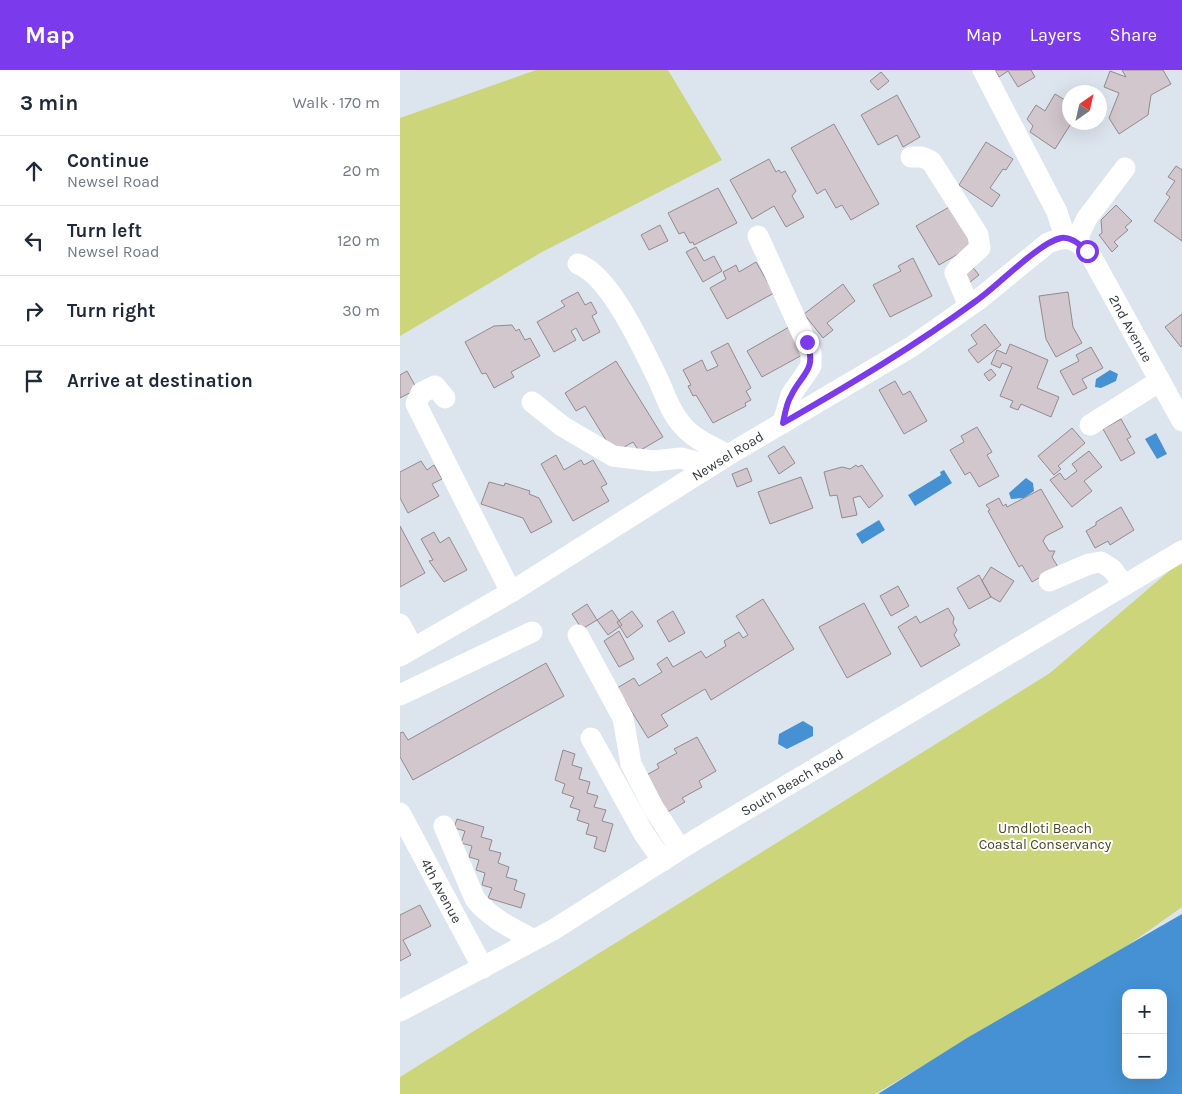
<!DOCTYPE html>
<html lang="en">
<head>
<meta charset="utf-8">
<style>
	:root { --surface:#fff; --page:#f6f6f7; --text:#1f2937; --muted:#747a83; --line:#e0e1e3; --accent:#7c3aed }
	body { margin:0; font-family:Karla,sans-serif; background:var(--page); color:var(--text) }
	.controls { position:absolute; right:15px; bottom:15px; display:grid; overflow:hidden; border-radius:10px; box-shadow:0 5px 20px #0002 }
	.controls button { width:45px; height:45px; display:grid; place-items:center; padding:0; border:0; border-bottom:1px solid var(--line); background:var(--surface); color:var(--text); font:25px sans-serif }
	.compass { position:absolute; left:662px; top:15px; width:45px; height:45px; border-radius:50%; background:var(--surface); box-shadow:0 5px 20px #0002; rotate:34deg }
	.stop { position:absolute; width:15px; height:15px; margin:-11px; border:4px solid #7c3aed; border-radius:50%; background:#fff }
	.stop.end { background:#7c3aed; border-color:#fff; box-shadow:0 1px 5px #0008 }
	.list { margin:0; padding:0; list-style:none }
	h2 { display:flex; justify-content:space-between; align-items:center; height:65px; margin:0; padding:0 20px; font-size:21px }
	h2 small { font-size:16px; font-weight:400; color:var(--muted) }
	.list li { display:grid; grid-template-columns:32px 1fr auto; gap:15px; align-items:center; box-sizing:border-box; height:70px; padding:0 20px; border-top:1px solid var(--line) }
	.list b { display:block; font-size:19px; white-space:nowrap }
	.list p { margin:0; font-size:16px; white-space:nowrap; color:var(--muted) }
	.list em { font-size:16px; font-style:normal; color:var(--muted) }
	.icon { flex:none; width:28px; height:28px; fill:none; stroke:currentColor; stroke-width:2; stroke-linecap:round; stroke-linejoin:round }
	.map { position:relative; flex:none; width:782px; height:1024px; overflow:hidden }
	header { display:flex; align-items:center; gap:30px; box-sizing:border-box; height:70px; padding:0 25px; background:var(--accent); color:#fff }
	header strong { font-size:24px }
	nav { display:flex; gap:28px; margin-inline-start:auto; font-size:18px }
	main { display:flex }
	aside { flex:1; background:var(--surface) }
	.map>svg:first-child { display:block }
</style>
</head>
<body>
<header>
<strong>Map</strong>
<nav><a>Map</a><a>Layers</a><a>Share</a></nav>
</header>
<main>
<aside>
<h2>3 min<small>Walk · 170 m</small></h2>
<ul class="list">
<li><svg class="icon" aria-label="ahead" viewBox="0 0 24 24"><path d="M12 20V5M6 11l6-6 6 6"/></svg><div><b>Continue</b><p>Newsel Road</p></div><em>20 m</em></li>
<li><svg class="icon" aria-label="left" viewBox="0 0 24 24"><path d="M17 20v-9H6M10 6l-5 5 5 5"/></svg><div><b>Turn left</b><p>Newsel Road</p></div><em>120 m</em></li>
<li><svg class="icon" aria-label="right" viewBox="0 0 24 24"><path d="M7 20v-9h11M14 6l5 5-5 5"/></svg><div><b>Turn right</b></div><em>30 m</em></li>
<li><svg class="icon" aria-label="arrive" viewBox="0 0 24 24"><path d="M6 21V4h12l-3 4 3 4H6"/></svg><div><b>Arrive at destination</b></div></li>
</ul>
</aside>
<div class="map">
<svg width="782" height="1024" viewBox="0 0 782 1024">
	<rect width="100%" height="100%" fill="#dce4ed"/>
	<!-- green -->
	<path fill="#ccd57a" d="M 136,0 L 268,0 L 322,90 L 142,182 L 0,266 L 0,48 Z
		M 782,490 L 782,837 L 727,876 L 475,1024 L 0,1024 L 0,1007 L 650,603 Z"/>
	<!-- water -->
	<path fill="#4591d3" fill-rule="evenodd" d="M 710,300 L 718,304 L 716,311 L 701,318 L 695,317 L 696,309 Z
		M 756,363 L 767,384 L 757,389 L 745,369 Z
		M 544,400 L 552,413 L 515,436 L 508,425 L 541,405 L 540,402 Z
		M 626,408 L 633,413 L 634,421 L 624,428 L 611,429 L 609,423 Z
		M 479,450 L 485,460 L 462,474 L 456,464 Z
		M 403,651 L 413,657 L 413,666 L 387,679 L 378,674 L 379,664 Z
		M 782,844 L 782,1024 L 478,1024 L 567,968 ZM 726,923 L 763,923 L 763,1005 L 726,1005 Z"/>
	<!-- building -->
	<path fill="#d1c7cd" stroke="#938a8f" d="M 595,0 L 631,0 L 635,7 L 618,17 L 608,1 L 599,7 Z
		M 722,0 L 763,0 L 771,14 L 751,25 L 748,45 L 719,64 L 709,48 L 719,23 L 704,17 L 710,1 L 726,7 Z
		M 481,2 L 489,11 L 478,20 L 470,11 Z
		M 655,24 L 670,33 L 670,52 L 672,52 L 655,79 L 630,62 L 633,56 L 627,49 L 636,35 L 645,41 Z
		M 497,25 L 520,67 L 503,77 L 497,65 L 478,75 L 461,45 Z
		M 434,54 L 479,134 L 451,150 L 442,135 L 436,138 L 425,119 L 417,124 L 391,78 Z
		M 586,72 L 613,89 L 606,100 L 603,99 L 590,118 L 600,125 L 592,137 L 559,115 Z
		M 369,89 L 376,102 L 379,100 L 381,103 L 385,101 L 396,121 L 392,126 L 404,147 L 386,157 L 374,136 L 352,149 L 330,110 Z
		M 776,96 L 782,100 L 782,171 L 754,151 L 770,127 L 766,124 L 775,111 L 768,107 Z
		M 318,118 L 337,153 L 294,175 L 293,172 L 290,173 L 284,162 L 279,164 L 268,143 Z
		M 716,135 L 732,151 L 725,157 L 728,160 L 714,172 L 718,176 L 712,182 L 699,165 L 702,163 L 701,150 Z
		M 551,136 L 574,175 L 539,195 L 516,156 Z
		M 260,155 L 268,171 L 249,180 L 241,165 Z
		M 296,177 L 304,191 L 314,186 L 322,201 L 303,212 L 286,182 Z
		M 513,188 L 532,226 L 490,247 L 473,215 L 501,201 L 498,196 Z
		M 356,192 L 374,223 L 327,249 L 310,218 L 326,209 L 323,202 L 336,195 L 339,202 Z
		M 571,195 L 579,205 L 565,216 L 557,206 Z
		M 443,214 L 455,231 L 427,253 L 433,260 L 423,268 L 404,244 Z
		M 178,222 L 185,235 L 191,232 L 197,243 L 192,246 L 200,262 L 183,271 L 176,258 L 171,261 L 176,270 L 154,282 L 137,252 L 165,236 L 161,231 Z
		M 668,222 L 673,257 L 682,273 L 656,287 L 646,269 L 639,226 Z
		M 782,244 L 782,275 L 781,277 L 765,257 Z
		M 585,254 L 601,275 L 578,293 L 568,280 L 577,274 L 571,265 Z
		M 112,255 L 116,261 L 119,259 L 125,270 L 130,268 L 140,286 L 111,302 L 114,307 L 94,318 L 86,303 L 82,304 L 65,272 L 94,256 Z
		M 389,257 L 404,284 L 362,307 L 347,281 Z
		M 328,273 L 351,318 L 346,321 L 351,330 L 345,333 L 346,336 L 313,353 L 296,325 L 293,326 L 288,316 L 291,315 L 283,300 L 302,290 L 307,301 L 318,296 L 311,282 Z
		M 610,274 L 648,290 L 637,318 L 659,327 L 651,347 L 621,334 L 618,340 L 610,337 L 613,331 L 600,326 L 612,297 L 602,293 L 600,298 L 591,294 L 597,280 L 606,284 Z
		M 691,277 L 703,298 L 682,309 L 687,318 L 673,325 L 660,301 L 679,291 L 676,285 Z
		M 216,291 L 263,367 L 239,381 L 233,372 L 214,383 L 185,336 L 176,341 L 165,323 Z
		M 591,299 L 596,305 L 589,311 L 584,304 Z
		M 7,301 L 17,319 L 0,328 L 0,305 Z
		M 495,311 L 503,325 L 510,321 L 527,351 L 504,364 L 479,320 Z
		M 721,349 L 731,367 L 727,369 L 735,383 L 721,391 L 703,359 Z
		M 577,357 L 592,382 L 587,385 L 599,406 L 579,417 L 570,402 L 565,405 L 550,380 L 564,372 L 561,366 Z
		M 672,358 L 685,373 L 658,396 L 661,399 L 654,405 L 638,386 Z
		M 384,376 L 395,393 L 379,404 L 368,386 Z
		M 689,381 L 702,397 L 684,411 L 692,421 L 672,437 L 650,410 L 660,403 L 665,410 L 677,401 L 672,394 Z
		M 156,385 L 164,400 L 181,390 L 184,395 L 193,390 L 207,414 L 201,417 L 209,431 L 173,451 L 141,394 Z
		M 21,391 L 27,400 L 34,395 L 42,409 L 32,414 L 39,426 L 8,443 L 0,428 L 0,402 Z
		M 456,395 L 458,397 L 462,395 L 483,426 L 469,438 L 460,426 L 453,428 L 457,445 L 442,448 L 437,425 L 430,426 L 424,402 L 442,397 L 450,399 Z
		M 347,398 L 352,411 L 337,417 L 332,404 Z
		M 401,407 L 413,438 L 370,454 L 358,422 Z
		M 89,412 L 104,416 L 105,413 L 130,421 L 129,424 L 139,428 L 152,452 L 131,463 L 123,448 L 81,434 Z
		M 641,419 L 663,457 L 646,466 L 643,471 L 649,481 L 655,481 L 652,487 L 658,497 L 632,512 L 622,495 L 619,497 L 588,441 L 590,440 L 586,435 L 599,428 L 603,436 L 606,434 L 607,437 Z
		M 721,437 L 734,460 L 710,475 L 708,471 L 695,478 L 686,461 L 696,455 L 696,452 Z
		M 0,456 L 25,503 L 0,517 Z
		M 34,462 L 40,473 L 49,467 L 67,500 L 44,512 L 29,491 L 33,490 L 21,469 Z
		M 591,497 L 614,511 L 600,532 L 591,527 L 582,511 Z
		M 579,505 L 591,527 L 569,539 L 557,518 Z
		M 498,516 L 509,536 L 491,546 L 480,526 Z
		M 363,529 L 394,579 L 311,630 L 305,619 L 261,645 L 268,656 L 248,668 L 217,618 L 234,608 L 239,616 L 262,602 L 257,594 L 267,587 L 273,597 L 301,581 L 306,588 L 326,576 L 324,571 L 339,562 L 343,568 L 348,565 L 336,546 Z
		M 464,533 L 491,584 L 447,608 L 419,557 Z
		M 187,534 L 197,550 L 182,559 L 172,544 Z
		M 548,538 L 554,548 L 553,553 L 557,560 L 554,565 L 560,575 L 521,597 L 498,557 L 516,546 L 520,553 Z
		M 212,540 L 222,555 L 208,565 L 197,550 Z
		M 232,541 L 243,556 L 227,568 L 217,552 Z
		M 273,541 L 285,563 L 269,572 L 257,551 Z
		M 219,561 L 234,589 L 219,597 L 204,571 Z
		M 146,593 L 164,626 L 13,710 L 0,687 L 0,663 L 3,662 L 8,670 Z
		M 297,667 L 316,701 L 299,711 L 302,717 L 282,728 L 285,732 L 264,744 L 243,707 L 259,698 L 257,694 L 277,683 L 274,679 Z
		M 163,680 L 175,684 L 172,695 L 182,698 L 179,709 L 190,712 L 187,723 L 198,726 L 194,737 L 206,740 L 202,751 L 213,754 L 205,782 L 194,778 L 197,767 L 186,764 L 189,754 L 177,750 L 180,740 L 170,737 L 174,727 L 162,723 L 165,714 L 155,710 Z
		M 57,749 L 84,757 L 81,767 L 92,770 L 89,780 L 101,783 L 98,793 L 109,797 L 106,807 L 117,810 L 114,820 L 125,824 L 121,838 L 88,828 L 92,818 L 82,815 L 85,803 L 76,800 L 79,790 L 69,787 L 72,776 L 61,773 L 65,761 L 54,758 Z
		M 20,835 L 31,856 L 3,870 L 11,885 L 0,891 L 0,845 Z"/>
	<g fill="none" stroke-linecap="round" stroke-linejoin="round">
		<!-- minor -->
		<g stroke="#fff" stroke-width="21">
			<path d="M 583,0 L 657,142 L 665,167"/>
			<path d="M 511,87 L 522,87 L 531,91 L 578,165 L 580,178 L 559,197 L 555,203 L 569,236"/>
			<path d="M 358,166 L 411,283 L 411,296 L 391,325 L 383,353"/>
			<path d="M 676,171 L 687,148 L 725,98"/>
			<path d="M 178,194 C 210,205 243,279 258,309 C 265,325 271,343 283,356 C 295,370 313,377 328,385"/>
			<path d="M 45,328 L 35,316 L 21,323 L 16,334 L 111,522"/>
			<path d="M 132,332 L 162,356 L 213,386 L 253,391 L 281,388 L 311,396"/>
			<path d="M 690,355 L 760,311"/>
			<path d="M 649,511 L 689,494 L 701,492 L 712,499 L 724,515"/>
			<path d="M 0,554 L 13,578"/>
			<path d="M 178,565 L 223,648 L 231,694 L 253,737 L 280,779"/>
			<path id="s1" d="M 0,586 L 111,522 L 328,385 L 511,277 L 578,230 L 648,173 C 668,165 677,168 691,186 L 782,351"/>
			<path d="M 0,625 L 132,562"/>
			<path d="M 191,668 L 244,764 L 263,791"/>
			<path id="s2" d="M 0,743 L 83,898"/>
			<path d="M 44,756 L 75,829 C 91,849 112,858 134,870"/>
			<path id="s3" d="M 0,941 L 153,860 L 295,770 L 782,481"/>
		</g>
	</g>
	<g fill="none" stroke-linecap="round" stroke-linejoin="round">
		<!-- route -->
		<path stroke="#7c3aed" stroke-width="6" d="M 407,272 C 417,301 402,303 391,326 C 386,334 385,344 383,353 C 449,315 515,276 576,231 C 598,216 638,173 661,168 C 671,166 681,175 687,181"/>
	</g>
	<g text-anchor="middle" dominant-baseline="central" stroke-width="4" stroke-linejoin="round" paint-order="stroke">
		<!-- street labels -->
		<g font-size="14" fill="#35393c" stroke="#fff">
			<text stroke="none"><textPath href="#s1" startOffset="902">2nd Avenue</textPath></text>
			<text stroke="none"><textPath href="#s1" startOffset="384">Newsel Road</textPath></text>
			<text stroke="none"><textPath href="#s3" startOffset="454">South Beach Road</textPath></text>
			<text stroke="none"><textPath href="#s2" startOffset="88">4th Avenue</textPath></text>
		</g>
		<!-- park labels -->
		<g font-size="14" fill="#464a21" stroke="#fff">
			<text x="645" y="758">Umdloti Beach<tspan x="645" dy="16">Coastal Conservancy</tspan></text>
		</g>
	</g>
</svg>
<div class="controls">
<button>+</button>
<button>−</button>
</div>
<svg class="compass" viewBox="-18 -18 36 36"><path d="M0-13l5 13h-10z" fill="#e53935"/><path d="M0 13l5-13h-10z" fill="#747a83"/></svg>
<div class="stop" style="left:687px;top:181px"></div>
<div class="stop end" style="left:407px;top:272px"></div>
</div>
</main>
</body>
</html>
